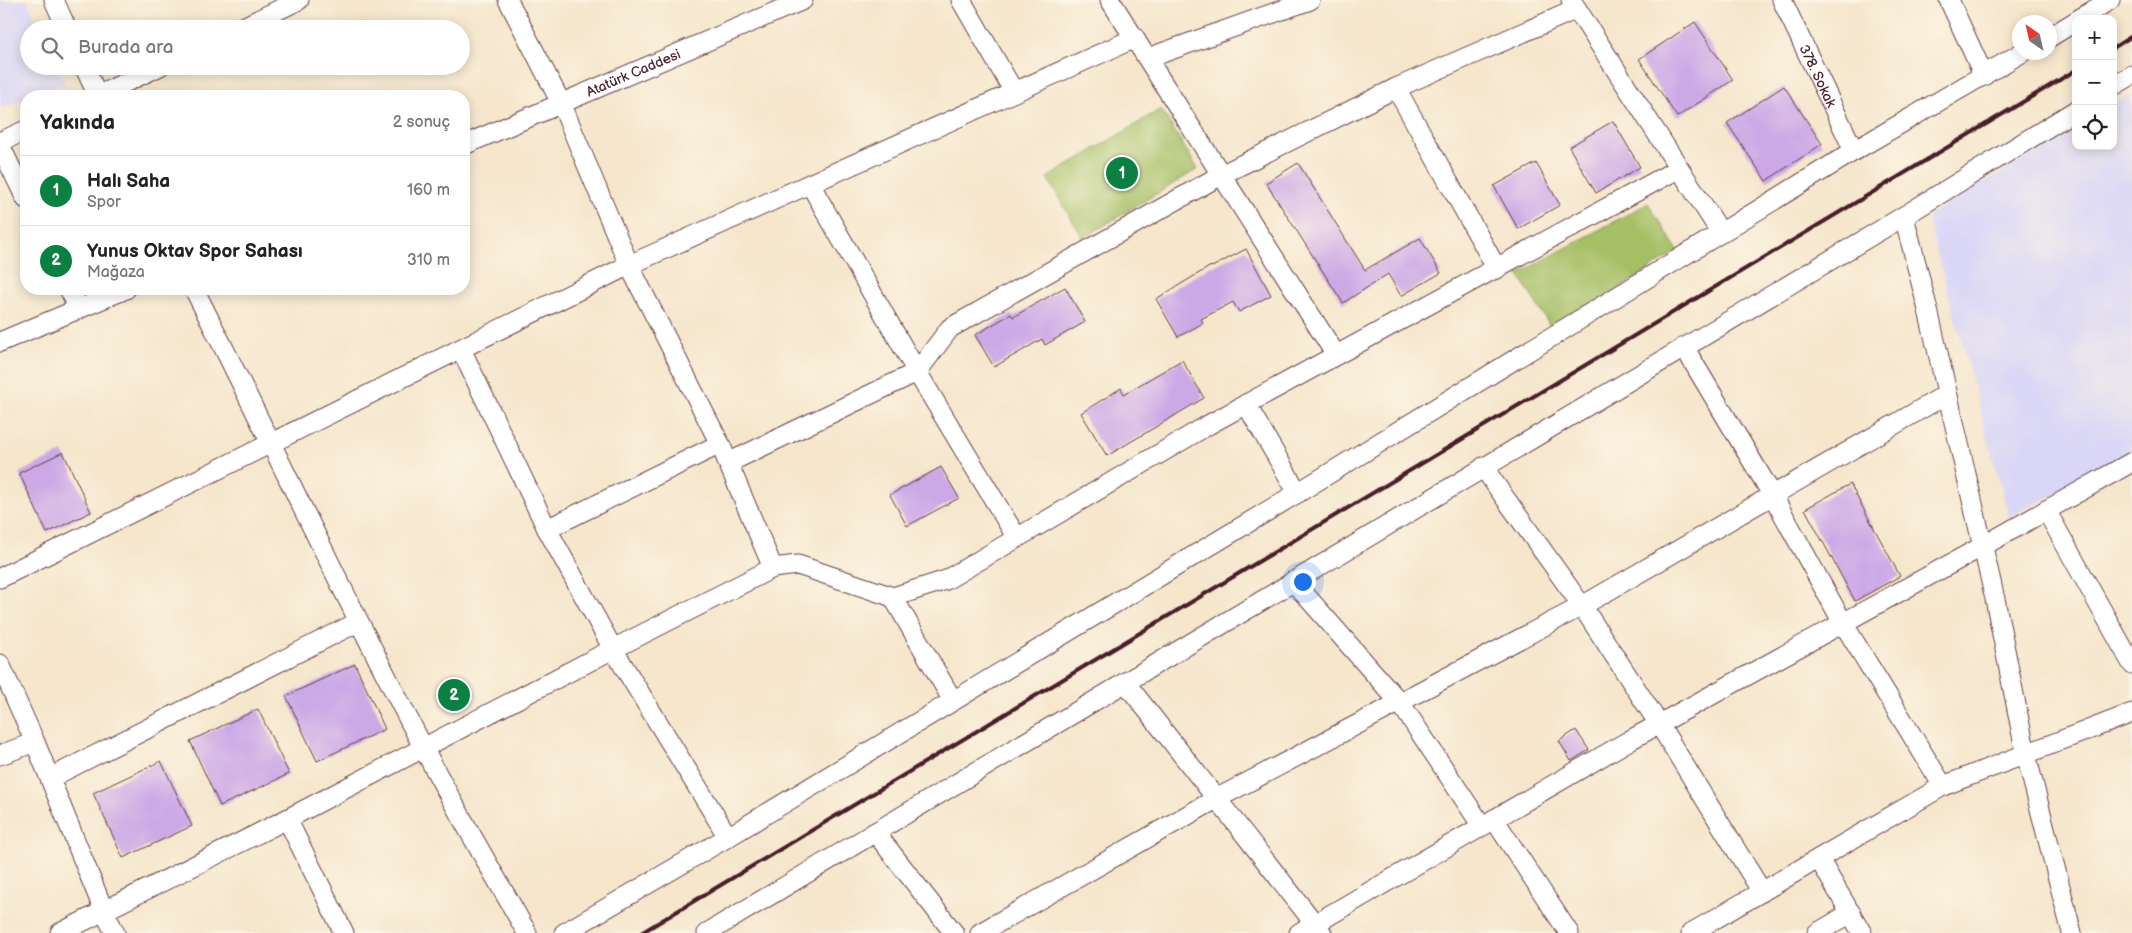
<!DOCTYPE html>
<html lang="tr">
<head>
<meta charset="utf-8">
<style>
	:root { --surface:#fff; --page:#f2f2f2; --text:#222; --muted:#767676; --line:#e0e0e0; --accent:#0b8043 }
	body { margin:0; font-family:"Balsamiq Sans",sans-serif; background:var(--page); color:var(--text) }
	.controls { position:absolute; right:15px; top:15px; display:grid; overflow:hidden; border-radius:10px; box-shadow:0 2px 12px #0003 }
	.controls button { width:45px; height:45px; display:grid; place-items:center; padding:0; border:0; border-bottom:1px solid var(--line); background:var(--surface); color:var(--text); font:25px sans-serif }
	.compass { position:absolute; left:2012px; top:15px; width:45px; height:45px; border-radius:50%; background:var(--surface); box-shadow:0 2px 12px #0003; rotate:326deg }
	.you { position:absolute; left:1302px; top:581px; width:18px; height:18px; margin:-12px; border:4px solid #fff; border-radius:50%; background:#1a73e8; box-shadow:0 0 0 8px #1a73e833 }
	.badge { display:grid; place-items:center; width:32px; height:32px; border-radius:50%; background:var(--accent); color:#fff; font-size:16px; font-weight:700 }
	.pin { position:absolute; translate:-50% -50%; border:2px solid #fff; box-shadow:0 1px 5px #0006 }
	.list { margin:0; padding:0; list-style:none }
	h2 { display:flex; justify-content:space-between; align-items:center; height:65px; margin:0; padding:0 20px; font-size:21px }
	h2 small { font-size:16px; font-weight:400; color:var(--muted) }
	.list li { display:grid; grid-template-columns:32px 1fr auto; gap:15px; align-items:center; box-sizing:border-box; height:70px; padding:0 20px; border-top:1px solid var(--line) }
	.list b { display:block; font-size:19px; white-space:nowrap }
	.list p { margin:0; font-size:16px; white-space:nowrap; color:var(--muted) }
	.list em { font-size:16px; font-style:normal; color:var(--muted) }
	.icon { flex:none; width:28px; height:28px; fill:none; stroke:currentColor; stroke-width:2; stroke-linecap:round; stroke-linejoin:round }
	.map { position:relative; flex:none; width:2132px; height:933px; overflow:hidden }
	.search { position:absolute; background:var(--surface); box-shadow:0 2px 12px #0003; left:20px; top:20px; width:450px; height:55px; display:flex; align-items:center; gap:12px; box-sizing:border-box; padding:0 18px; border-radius:28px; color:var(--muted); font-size:19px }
	.panel { position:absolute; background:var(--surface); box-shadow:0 2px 12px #0003; left:20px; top:90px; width:450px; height:205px; border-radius:20px }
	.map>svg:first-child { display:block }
</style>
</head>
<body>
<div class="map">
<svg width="2132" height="933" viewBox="0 0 2132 933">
	<rect width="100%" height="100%" fill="#fcf5e5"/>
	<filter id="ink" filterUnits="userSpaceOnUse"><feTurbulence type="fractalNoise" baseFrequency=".02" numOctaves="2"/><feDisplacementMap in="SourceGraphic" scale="10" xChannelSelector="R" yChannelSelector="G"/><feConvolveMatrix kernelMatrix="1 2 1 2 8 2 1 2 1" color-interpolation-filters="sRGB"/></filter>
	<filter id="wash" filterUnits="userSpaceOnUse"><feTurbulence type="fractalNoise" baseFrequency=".0096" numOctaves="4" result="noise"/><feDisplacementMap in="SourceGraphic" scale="20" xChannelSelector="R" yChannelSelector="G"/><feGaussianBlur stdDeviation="1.12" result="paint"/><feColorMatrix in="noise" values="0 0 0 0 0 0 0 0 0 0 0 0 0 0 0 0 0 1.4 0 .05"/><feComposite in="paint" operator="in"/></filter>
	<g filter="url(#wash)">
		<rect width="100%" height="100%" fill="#f5e6cc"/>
		<!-- built -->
		<path fill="#d9d6f7" d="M 0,0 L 27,0 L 40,29 L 29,29 L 29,66 L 57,66 L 65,84 L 34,96 L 26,96 L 26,99 L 0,109 Z
			M 2132,94 L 2132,455 L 2009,517 L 1927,216 L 2076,127 L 2076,146 L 2113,146 L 2113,105 Z"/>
		<!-- green -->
		<path fill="#a5bf65" stroke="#786f48" d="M 1161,109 L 1198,169 L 1083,238 L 1047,178 Z
			M 1648,203 L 1678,251 L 1553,331 L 1518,274 Z"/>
		<g id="blocks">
			<!-- building -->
			<path fill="#cca8e6" d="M 1695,22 L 1733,80 L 1677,117 L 1639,59 Z
				M 1784,86 L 1822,144 L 1766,181 L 1727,123 Z
				M 1613,121 L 1640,167 L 1596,193 L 1569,147 Z
				M 1298,163 L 1365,270 L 1420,238 L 1441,273 L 1401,296 L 1388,274 L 1343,303 L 1266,183 Z
				M 1536,163 L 1560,205 L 1518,229 L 1494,186 Z
				M 1246,249 L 1271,295 L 1239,312 L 1233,302 L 1201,319 L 1203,323 L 1178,337 L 1156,299 L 1211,266 L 1212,267 Z
				M 1065,287 L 1085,322 L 1045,345 L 1042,339 L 994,367 L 975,335 L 1011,314 L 1013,317 Z
				M 1182,360 L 1204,398 L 1107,456 L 1081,413 L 1121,388 L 1124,394 Z
				M 63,452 L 91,512 L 47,533 L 19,473 Z
				M 941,467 L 959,498 L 907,526 L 890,495 Z
				M 1850,484 L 1900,576 L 1855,601 L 1805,509 Z
				M 355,664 L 385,729 L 317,761 L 286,696 Z
				M 258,709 L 289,774 L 220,806 L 190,741 Z
				M 1576,730 L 1589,750 L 1571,761 L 1559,741 Z
				M 161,761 L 192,826 L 123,858 L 93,793 Z"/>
		</g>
	</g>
	<g filter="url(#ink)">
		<use href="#blocks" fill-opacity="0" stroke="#643d43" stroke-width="1"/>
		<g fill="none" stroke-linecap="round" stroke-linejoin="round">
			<!-- minor casing -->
			<g stroke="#643d43" stroke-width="21">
				<g id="minor">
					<path d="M 54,0 L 67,29"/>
					<path d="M 508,0 L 561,103 L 629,265 L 720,444 L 773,568"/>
					<path d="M 961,0 L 1014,92"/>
					<path d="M 1110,0 L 1336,355"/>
					<path d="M 1571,0 L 1721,233"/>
					<path id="s1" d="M 1782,0 L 1854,151"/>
					<path d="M 1949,0 L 1984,76"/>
					<path d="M 2079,19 L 2110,0"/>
					<path d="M 239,29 L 299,0"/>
					<path d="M 2050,37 L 2076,21"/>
					<path d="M 1148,58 L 1310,0"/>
					<path d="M 84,66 L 98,96"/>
					<path d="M 2113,86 L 2132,75"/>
					<path d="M 1396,88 L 1497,269"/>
					<path d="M 97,96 L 160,66"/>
					<path d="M 0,142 L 26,130"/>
					<path d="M 0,145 L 26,199"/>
					<path id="s2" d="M 464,145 L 803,0"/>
					<path d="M 810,184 L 917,372 L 1017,538"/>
					<path d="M 1904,216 L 1928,310 L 1995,599 L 2026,755 L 2072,933"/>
					<path d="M 69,289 L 79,309"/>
					<path d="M 194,289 C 271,440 343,595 422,745 C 455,809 492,870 527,933"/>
					<path d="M 0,342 L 126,289"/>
					<path d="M 1684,347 L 1773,496 L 1843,623 L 1943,786"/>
					<path d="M 461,349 L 547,529 L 613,649 L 728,837"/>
					<path d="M 1246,404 L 1298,493"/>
					<path d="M 728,463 L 917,372 L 950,328 L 1221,175 L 1396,88 L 1577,9"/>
					<path d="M 1483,467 L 1582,606 L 1659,724 L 1762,892"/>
					<path d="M 2046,510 L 2132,664"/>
					<path d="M 547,529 L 720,444"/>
					<path d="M 0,578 L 629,265 L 1135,38"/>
					<path d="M 1293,581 L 1401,704 L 1482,826"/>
					<path d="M 893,597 L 953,701"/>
					<path d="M 0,664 L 35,742 L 104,911 L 115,933"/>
					<path d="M 1125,682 L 1322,933"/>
					<path d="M 0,755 L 35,742"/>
					<path d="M 50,778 L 358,622"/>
					<path d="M 287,819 L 344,933"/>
					<path d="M 1494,819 L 1569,933"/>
					<path d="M 875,832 L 954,933"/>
					<path d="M 1819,859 L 1862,933"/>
					<path d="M 60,933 L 287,819 L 613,649 L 773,568 L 798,565 L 893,597 L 946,580 L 1208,425 L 1678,169"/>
					<path d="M 564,933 L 728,837 L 1304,489 L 1854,151 L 2023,52"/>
					<path d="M 707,933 L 1904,216 L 2076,110"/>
					<path d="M 980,933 L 1216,799 L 1582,606 L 1947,394"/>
					<path d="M 1299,933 L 1630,740 L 1983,546 L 2132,462"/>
					<path d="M 1691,933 L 1943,786 L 2132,713"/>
					<path d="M 1817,933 L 1851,913"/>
				</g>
			</g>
			<!-- minor -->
			<use href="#minor" stroke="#fff" stroke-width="19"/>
			<!-- rail -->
			<path stroke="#4a1f2b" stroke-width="4" d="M 2113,48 L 2132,36
				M 641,933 L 2076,70"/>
		</g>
	</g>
	<g text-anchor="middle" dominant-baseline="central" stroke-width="4" stroke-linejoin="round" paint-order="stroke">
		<!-- street labels -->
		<g font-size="14" fill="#4a1f2b" stroke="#fcf5e5">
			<text stroke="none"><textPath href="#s2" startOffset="184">Atatürk Caddesi</textPath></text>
			<text stroke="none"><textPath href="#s1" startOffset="84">378. Sokak</textPath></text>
		</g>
	</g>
</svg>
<div class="controls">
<button>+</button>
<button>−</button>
<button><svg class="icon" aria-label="locate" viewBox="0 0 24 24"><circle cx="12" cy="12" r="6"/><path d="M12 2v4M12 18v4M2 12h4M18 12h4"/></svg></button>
</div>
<svg class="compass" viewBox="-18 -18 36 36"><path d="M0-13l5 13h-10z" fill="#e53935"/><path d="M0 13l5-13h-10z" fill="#767676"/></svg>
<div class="you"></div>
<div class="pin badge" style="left:1122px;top:173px">1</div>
<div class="pin badge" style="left:454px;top:695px">2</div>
<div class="search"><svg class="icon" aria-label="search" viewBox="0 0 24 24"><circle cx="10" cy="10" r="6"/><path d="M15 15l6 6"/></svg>Burada ara</div>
<section class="panel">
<h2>Yakında<small>2 sonuç</small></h2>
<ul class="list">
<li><span class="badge">1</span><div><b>Halı Saha</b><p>Spor</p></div><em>160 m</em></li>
<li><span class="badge">2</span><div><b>Yunus Oktav Spor Sahası</b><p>Mağaza</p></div><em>310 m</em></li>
</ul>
</section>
</div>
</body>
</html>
